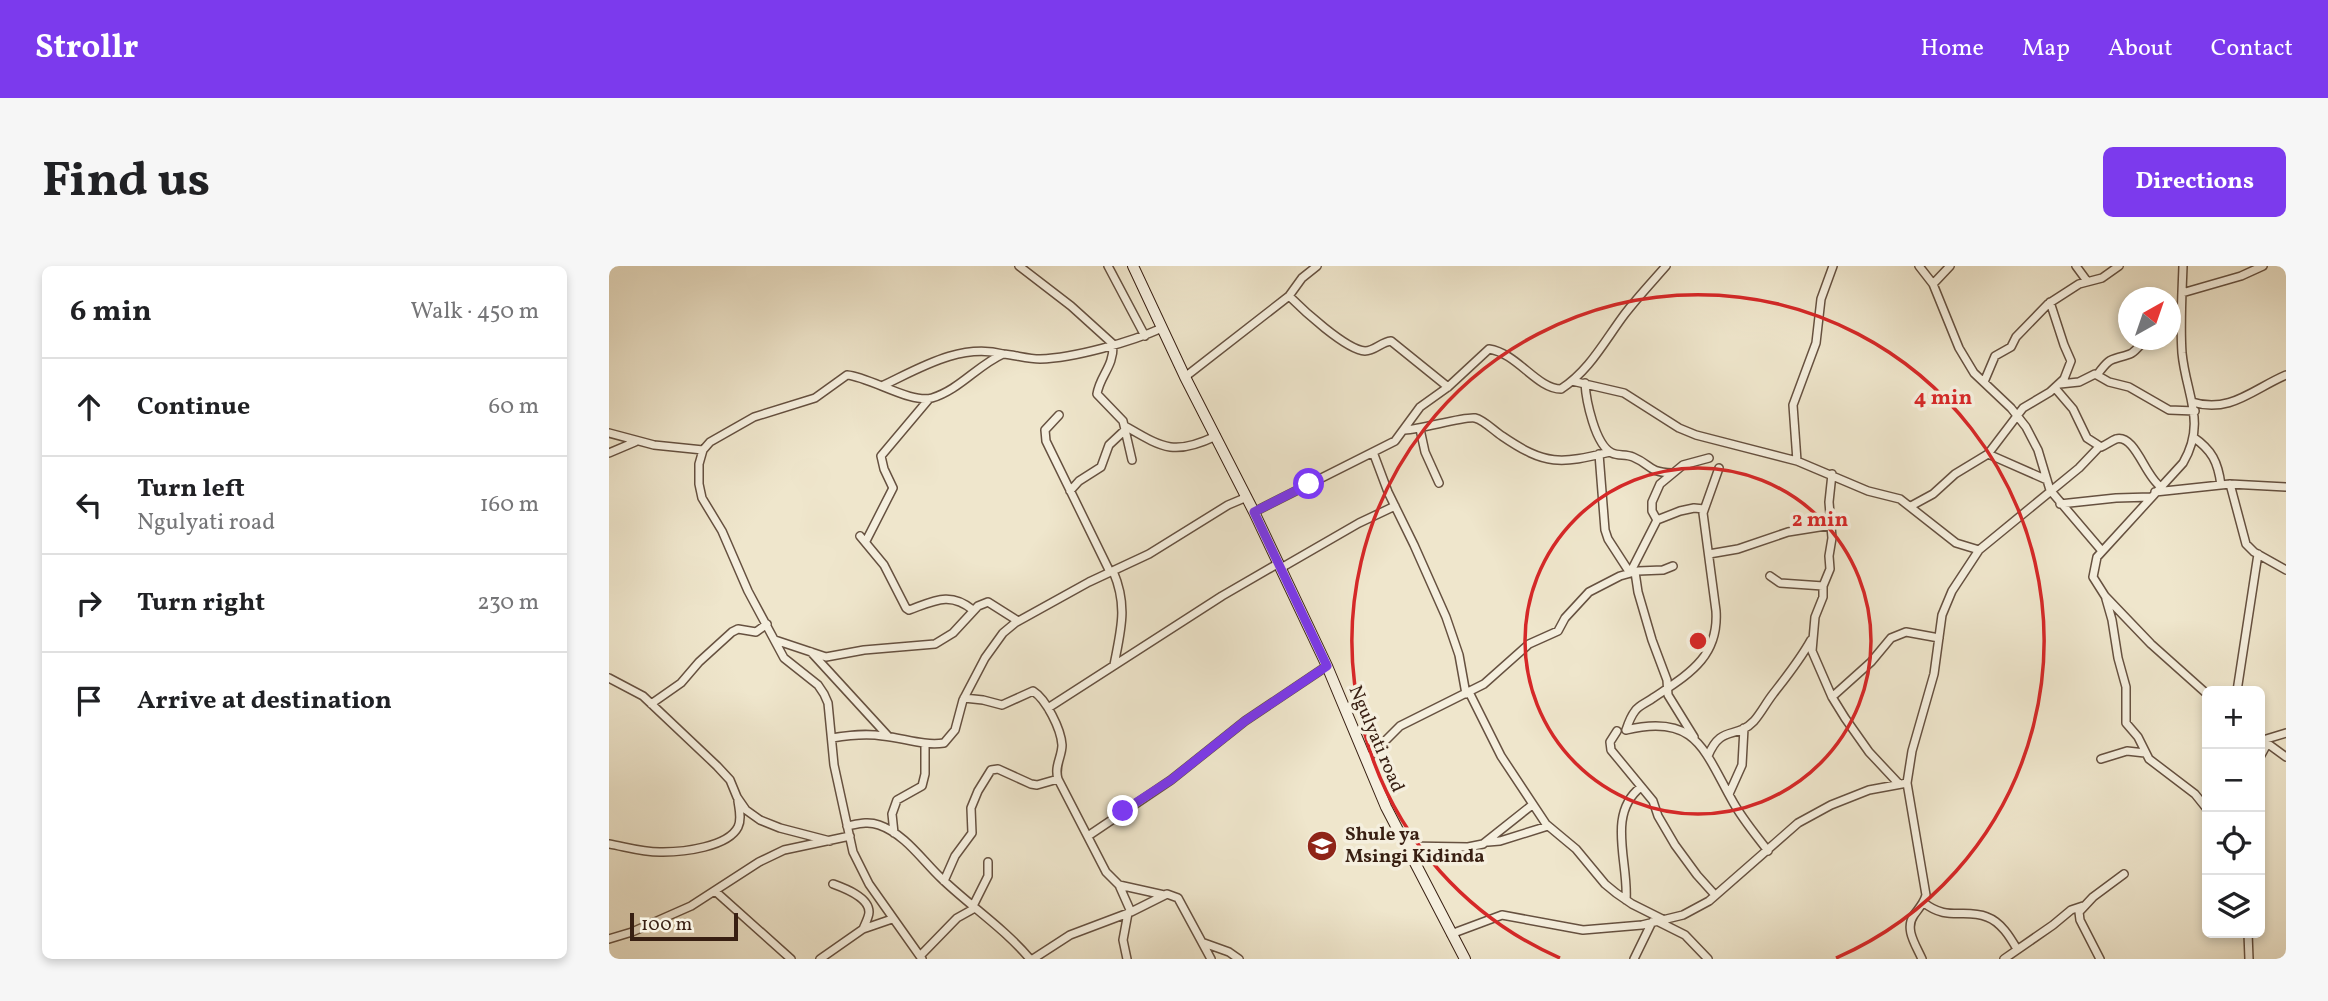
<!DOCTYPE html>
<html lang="en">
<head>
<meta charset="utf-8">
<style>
	:root { --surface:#fff; --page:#f6f6f6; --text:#202124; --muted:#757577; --line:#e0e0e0; --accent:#7c3aed }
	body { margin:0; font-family:Vollkorn,serif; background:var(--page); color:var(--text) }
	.controls { position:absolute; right:21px; bottom:21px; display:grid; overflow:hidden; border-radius:10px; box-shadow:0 4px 10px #0003 }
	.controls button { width:63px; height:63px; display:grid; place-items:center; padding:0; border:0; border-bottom:2px solid var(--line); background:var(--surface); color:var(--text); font:35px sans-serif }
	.compass { position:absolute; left:1509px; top:21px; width:63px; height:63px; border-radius:50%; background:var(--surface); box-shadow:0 4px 10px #0003; rotate:40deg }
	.scale { position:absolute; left:21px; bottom:18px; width:108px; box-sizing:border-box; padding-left:7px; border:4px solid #381f12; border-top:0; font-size:19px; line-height:24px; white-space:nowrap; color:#381f12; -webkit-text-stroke:5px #f5efde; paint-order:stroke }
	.stop { position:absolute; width:21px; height:21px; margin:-16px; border:5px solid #7c3aed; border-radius:50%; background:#fff }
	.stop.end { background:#7c3aed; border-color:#fff; box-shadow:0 2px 7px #0008 }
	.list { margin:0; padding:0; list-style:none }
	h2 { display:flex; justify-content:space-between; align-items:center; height:91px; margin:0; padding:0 28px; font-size:30px }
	h2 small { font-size:23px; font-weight:400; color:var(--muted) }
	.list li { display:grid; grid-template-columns:46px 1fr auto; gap:21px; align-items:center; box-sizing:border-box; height:98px; padding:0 28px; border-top:2px solid var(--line) }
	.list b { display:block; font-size:26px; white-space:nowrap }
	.list p { margin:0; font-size:23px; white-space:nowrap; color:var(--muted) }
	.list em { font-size:23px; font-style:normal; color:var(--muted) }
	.icon { flex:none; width:38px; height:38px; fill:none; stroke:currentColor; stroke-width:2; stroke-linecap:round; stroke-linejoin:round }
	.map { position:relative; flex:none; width:1677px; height:693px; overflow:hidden; border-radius:10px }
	header { display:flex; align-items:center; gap:42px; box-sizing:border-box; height:98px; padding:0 35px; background:var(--accent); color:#fff }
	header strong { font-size:33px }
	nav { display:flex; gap:38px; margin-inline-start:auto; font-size:24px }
	.intro { display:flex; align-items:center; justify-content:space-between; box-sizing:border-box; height:168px; padding:0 42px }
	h1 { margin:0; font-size:49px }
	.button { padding:18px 32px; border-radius:10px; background:var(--accent); color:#fff; font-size:24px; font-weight:700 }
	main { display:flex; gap:42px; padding:0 42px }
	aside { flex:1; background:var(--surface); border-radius:10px; box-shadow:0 4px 10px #0003 }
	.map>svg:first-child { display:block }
</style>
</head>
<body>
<header>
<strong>Strollr</strong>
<nav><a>Home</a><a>Map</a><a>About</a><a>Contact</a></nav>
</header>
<div class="intro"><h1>Find us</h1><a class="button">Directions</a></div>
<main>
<aside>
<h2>6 min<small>Walk · 450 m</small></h2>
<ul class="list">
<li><svg class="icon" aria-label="ahead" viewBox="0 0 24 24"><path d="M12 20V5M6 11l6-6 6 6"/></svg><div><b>Continue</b></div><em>60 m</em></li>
<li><svg class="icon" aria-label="left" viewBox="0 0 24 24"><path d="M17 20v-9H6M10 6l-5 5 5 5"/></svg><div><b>Turn left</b><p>Ngulyati road</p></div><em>160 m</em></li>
<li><svg class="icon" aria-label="right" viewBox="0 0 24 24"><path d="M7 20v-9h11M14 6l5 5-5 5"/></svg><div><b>Turn right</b></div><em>230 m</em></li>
<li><svg class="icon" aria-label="arrive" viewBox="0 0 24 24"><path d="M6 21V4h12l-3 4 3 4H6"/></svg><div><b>Arrive at destination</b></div></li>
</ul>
</aside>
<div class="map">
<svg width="1677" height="693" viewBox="0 0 1677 693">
	<rect width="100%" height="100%" fill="#efe6cc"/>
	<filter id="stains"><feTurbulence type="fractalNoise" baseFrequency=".00286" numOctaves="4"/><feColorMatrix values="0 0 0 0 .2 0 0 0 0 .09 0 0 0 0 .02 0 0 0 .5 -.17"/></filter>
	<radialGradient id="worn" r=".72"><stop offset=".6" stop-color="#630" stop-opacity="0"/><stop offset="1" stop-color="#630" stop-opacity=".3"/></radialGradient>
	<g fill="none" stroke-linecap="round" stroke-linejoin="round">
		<!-- street casing -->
		<g stroke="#665140" stroke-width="10">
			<path id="street" d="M 410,0 L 462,40 L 504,78 C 505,101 491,109 488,128 L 514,155 L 523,194
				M 499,0 L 536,70
				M 1310,0 L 1324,18 L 1350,82 L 1365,107 L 1402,142 L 1417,161 L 1429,184 L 1441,224 L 1493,285
				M 1467,0 L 1478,15
				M 1574,0 C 1573,29 1571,58 1573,87 C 1577,129 1598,156 1574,197 L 1488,291 L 1484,311 L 1496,330 L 1542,378 L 1598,428
				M 1324,18 L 1341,0
				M 1573,27 L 1632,10 L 1654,0
				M 680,30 C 693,43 737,84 756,85 C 766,85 772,76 782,75 L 839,121
				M 1488,109 C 1502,90 1501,95 1521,88 C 1527,86 1531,77 1538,74
				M 576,111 L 680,30 L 693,12 L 708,0
				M 963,115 L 1015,127 L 1070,162 L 1087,169 L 1188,195 L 1259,225 L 1291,233 L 1347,277 L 1370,284
				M 1375,116 L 1386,90 L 1402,81 L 1407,71 L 1439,38 L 1470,18 L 1493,12 L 1510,0
				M 976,117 C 977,134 986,179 1003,187 C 1009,190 1017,188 1024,191 C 1043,199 1038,206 1063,207
				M 1451,118 L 1470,116 L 1486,108 L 1500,116 L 1520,121 L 1560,144 L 1586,145
				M 273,120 C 311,102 351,77 394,88
				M 1446,122 L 1464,143 L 1478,172 L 1492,181 C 1497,179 1502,175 1507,173 C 1526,168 1536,210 1551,220
				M 1583,136 C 1621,148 1644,123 1677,109
				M 450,149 L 436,164 L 437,175 L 501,306
				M 516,160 C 554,182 565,190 607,170
				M 811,163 L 816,186 L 830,217
				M 796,164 C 813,163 856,150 866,152 C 875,154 885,165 893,170 C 937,200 951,198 1001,186
				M 0,167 L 45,179 L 94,184
				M 1584,171 C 1603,184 1609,196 1612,219
				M 764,186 L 779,226 L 805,279 L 837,351 L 850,389 L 857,428
				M 0,187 L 26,176
				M 990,188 L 996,264 L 999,273 L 1021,307 L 1048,254 L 1071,245 L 1085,242 L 1095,243
				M 1379,188 L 1438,214
				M 1188,195 L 1184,139 L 1207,77 L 1212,33 L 1224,0
				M 1223,208 L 1220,236 L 1223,272 L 1220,290 L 1221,303 L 1214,320 L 1214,331 L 1206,351 L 1203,385 L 1223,431 L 1236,452 L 1260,486 L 1290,518
				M 1621,218 L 1637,278 L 1645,286 L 1677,304
				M 461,225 L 470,215 L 492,201 L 500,179 L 517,163
				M 1546,226 L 1621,218 L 1677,221
				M 1451,238 L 1507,232 L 1542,231
				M 1302,240 L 1324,228 L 1346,208 L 1379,188 L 1414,142 L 1441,126 L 1455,113 L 1462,95 L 1455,79 L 1441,36
				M 645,246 L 786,175 L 811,141 L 839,121 L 880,83 C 908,87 928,123 952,123 C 980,105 995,76 1015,49 C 1028,32 1043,16 1057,0
				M 1048,254 L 1043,245 L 1043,236 L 1051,218 L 1074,199 L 1100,192
				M 251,270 L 275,299 L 297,342 L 300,344 C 325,335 341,325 364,344
				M 257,275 L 284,222 L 275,203 L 272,190 L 320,133
				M 1100,288 L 1129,283 L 1179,266 L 1223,259
				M 672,302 L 750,257 L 786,240
				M 504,305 C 519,340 512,363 505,399
				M 1026,306 L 1029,326 L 1043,374 L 1058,414 L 1059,429 L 1085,471
				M 1161,310 L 1171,317 L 1214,320
				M 1497,333 L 1503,354 L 1509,392 L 1517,421 L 1517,457 L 1529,471 L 1540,493 L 1586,528 L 1598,543
				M 166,374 L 217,391 L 255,384 L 326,378 L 344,367 L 369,340 L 379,336 L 409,355
				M 202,386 L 279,470
				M 0,412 L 34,430 L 108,500 L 121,514 L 128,531 L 137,544 L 151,554 L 171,562 L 221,575
				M 1628,425 L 1649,288
				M 860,426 L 892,490 L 937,558 L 967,583 L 996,618 L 1007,627 L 1023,638 L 1055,654
				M 1223,431 L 1262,396 L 1282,372 L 1297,366 L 1330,372
				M 355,432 L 374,434 L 393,439 L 424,425 C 437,433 452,463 453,479 C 453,491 445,500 449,513 L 497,606 L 510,619 L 522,646
				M 42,438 L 72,417 L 90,396 L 123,366 L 129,363 L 147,366 L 158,358
				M 439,442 L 613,330 L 670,297
				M 1017,464 C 1019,458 1022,450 1026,445 C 1030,439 1039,436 1044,432 C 1078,409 1110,392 1107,345 L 1094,247 L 1110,202
				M 1017,464 C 1088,447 1095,485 1124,536 C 1134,554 1147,569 1159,585
				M 1008,465 L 1001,476 L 1002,484 L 1044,535 L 1049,550 L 1066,579 L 1088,609 L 1106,629
				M 223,472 C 241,469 257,467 274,470 C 295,472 314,480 335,477 L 346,464 L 354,434 L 376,392 L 394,367 L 406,357 L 480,316 L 540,288 L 619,239 L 638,231
				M 1651,472 L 1677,491
				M 1654,474 L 1677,467
				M 1099,490 C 1112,458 1127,474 1145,455 C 1152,447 1157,437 1164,428 C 1178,410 1191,394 1202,374
				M 1651,491 L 1658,478
				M 1492,493 L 1518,485 L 1536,487
				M 757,494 L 791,460 L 875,418 L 920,378 L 949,365 L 956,352 L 980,326 L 1011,310 L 1029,305 L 1054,304 L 1064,300
				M 1120,528 L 1133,499 L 1135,462
				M 238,560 C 249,558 259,555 270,559 C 296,568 313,594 332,612 C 361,640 395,662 421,693
				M 285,567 L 283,548 L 288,534 L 313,520 L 316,508 L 316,478
				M 479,570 L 562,514 L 636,455 L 718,400
				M 879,576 L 891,575 L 939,560
				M 0,578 C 17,581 36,587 54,586 C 74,586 119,581 129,561 C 133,553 130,543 129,535
				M 797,580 L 859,581 L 874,578 L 923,539
				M 335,615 L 346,590 L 363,567 L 362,542 L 369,525 L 382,504 L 389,503 L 422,518 L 428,519 L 449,513
				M 224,618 C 235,622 260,631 260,646 C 260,651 256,658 254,663
				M 510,619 L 555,629
				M 106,625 L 182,693
				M 1017,634 C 1020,597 997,548 1032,521
				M 1314,636 C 1338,656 1355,642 1378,651 C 1392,656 1401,671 1408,683
				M 364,640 L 379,610 L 379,596
				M 1050,656 L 1076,669 L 1099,693
				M 1639,667 L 1640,693
				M 842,668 L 893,649 L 974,664 L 1033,659 L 1074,649 L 1100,635 L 1189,557 L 1222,539 L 1260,524 L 1298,517
				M 0,673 L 23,666 L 82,640 L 150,596 L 175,584 L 241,570
				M 595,677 L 620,686 L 630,693
				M 311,690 L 348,652 L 366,642
				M 211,693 L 254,663 L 283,653
				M 313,693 L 260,618 L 244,586 L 225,499 L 219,437 L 215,428 L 209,419 L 175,392 L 139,325 L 113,265 L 93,232 L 90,218 L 90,198 L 94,184 L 101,176 L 145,151 L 206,132 L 238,109 C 261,111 302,138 323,132 C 350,124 369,99 394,88 C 406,89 419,93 431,93 C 465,92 522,76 553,62
				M 424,693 L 461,669 L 522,646 L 558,628 L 569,632 L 602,693
				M 518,693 L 514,674 L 519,647
				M 1025,693 L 1043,656
				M 1313,693 C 1307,679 1295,663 1305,649 C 1310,642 1315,637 1317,629 L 1298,517 L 1303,485 L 1325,408 L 1333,349 L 1343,325 L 1370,284 L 1470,202 L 1490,181
				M 1395,693 L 1444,659 L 1462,644 L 1474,640
				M 1491,693 L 1471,654 L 1470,646 L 1484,631 L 1515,608"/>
		</g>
		<!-- secondary casing -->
		<g stroke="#381f12" stroke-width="12">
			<path id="secondary" d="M 524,0 L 576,111 L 645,246 L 718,400 L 777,541 L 856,693"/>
		</g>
		<!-- street -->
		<use href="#street" stroke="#f5efde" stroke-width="7"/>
		<!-- secondary -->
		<use href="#secondary" stroke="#f5efde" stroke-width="10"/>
	</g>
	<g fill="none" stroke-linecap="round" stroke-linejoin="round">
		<!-- route -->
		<path stroke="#7c3aed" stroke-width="9" d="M 514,545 L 562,514 L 636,455 L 718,400 L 645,246 L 700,218"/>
	</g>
	<!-- distance rings -->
	<g fill="none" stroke="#d62828" stroke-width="3.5">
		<circle cx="1089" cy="375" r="173"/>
		<path d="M951 692A346 346 0 1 1 1227 692"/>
	</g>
	<!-- icons -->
	<defs>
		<g id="school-disc" transform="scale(1.575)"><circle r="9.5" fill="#8f2418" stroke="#f5efde"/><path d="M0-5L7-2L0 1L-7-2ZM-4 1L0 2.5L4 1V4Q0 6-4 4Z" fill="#fff"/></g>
	</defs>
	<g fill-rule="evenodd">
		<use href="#school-disc" x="713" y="580"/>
	</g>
	<g text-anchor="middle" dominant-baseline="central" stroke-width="7" stroke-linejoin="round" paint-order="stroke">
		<!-- street labels -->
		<g font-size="19" fill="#381f12" stroke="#f5efde">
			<text transform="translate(767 473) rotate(67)">Ngulyati road</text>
		</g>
		<!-- poi labels -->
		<g font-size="19" font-weight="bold" fill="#381f12" stroke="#f5efde" text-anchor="start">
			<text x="736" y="569">Shule ya<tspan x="736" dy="22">Msingi Kidinda</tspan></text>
		</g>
	</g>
	<circle cx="1089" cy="375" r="10" fill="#d62828" stroke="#f5efde" stroke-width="3.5"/>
	<g font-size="21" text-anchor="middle" font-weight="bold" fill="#d62828" stroke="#f5efde" stroke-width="7" stroke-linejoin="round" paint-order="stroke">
		<text x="1334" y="138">4 min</text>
		<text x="1211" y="260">2 min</text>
	</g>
	<rect width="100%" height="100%" filter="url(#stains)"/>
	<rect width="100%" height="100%" fill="url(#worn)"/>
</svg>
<div class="controls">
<button>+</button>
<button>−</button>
<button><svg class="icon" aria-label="locate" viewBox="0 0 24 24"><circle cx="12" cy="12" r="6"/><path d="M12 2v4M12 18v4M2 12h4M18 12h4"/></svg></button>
<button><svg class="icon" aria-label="layers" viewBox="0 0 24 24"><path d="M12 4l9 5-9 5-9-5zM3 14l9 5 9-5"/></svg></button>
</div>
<svg class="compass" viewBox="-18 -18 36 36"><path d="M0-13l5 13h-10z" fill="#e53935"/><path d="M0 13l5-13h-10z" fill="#757577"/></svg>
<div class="scale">100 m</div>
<div class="stop" style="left:700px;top:218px"></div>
<div class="stop end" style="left:514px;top:545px"></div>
</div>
</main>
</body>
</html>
